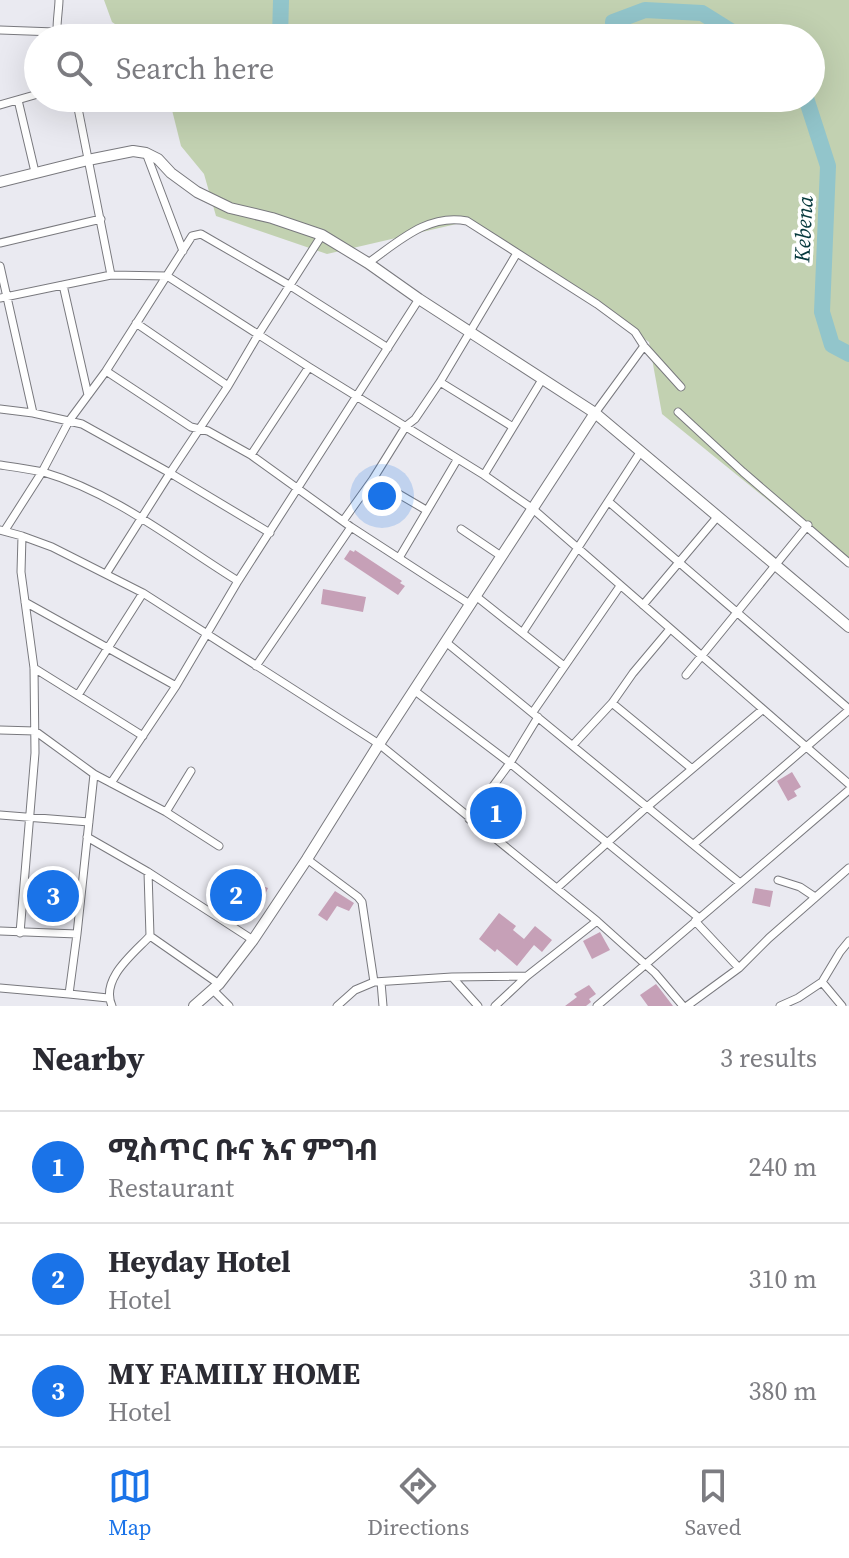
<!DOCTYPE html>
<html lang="en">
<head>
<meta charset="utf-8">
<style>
	:root { --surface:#fff; --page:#f2f2f3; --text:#2b2b33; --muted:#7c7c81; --line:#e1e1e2; --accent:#1a73e8 }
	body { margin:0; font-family:"Source Serif 4","Noto Sans Ethiopic",serif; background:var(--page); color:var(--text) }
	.you { position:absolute; left:382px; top:496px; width:28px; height:28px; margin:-20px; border:6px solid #fff; border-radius:50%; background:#1a73e8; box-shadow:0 0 0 12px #1a73e833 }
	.badge { display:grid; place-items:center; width:52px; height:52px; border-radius:50%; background:var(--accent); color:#fff; font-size:26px; font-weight:700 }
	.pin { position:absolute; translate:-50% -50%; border:4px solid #fff; box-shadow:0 2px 8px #0006 }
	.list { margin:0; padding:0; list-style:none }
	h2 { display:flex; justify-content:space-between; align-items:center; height:104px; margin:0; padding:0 32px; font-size:34px }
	h2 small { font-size:26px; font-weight:400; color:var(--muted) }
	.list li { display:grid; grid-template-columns:52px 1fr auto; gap:24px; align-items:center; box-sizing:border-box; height:112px; padding:0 32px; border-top:2px solid var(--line) }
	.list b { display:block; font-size:30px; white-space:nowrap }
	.list p { margin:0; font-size:26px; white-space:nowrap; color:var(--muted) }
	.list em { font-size:26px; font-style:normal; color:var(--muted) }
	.icon { flex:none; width:44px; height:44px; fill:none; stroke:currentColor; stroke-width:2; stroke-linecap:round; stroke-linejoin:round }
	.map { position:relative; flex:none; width:849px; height:1006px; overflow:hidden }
	.search { position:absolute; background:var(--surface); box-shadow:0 8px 32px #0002; left:24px; right:24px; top:24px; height:88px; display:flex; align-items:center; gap:20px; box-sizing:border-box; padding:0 28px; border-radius:44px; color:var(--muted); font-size:30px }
	.sheet { height:440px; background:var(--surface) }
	nav { display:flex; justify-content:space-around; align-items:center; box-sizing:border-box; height:112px; border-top:2px solid var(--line); background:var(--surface); font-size:22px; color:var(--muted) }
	nav a { display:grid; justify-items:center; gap:4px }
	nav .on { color:var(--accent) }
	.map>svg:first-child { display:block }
</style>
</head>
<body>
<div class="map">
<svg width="849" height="1006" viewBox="0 0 849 1006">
	<rect width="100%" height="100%" fill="#eaeaf1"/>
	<!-- green -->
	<path fill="#c2d1b1" d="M 104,0 L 849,0 L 849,566 L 662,414 L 649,342 L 465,222 L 327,254 L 216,216 L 204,174 L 181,146 L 169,98 L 811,98 L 811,38 L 135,38 L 112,22 Z"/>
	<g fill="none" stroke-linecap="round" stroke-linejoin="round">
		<!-- river -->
		<path stroke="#92c5cb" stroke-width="16" d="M 280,38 L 281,0
			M 373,38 L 376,35 L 436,35 L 445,38
			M 614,38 L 613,22 L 645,10 L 702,13 L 742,38
			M 806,98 L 828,166 L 822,312 L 832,345 L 849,354"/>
	</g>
	<!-- building -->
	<path fill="#c6a0b7" d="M 350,550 L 354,552 L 355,550 L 402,581 L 400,583 L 405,586 L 398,595 L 344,559 Z
		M 323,589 L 366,597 L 363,612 L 321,604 Z
		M 792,772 L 801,787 L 794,791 L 797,796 L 788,801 L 777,781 Z
		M 229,878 L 245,885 L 247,881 L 268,888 L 264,897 L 252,892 L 243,911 L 219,901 Z
		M 755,888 L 773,891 L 770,907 L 752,903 Z
		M 335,891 L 354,903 L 349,911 L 337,906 L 327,921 L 318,915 Z
		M 499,913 L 516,926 L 513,930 L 524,939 L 535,926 L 552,940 L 542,952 L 534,945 L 517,966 L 497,949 L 495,952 L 479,939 Z
		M 600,932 L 610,950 L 592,959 L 583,941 Z
		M 656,984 L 660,989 L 673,1006 L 648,1006 L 640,995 Z
		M 589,985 L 596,994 L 589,999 L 591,1002 L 586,1006 L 565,1006 L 577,997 L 574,994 Z"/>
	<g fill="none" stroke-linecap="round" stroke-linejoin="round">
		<!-- street casing -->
		<g stroke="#79797e" stroke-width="9">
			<path id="street" d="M 0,30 L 55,32
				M 58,38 C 55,31 59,10 59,0
				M 76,98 L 111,275
				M 18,100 L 35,172
				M 77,102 L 92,98
				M 0,105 L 38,94
				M 146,153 L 183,251
				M 0,243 L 101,219
				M 368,263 C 398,242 428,213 467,221 L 597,304 L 635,332 L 644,346 L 681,387
				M 0,266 L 33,413
				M 63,285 L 88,395
				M 0,298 L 111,275 L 167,276 L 309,367 L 484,475 L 533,509 L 849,784
				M 136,323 L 228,386
				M 106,371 L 191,427 L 208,431 L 251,455 L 351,527 L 471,605
				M 440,382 L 513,427
				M 0,409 L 33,413 L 82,424 L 170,473 L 270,533
				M 678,412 L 743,472 L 849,563
				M 595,413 L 644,346
				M 251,455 L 309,367
				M 0,465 C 14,467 29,469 43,472 C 115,493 175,542 238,581
				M 484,475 L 543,378
				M 373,479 L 426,510
				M 609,502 L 849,709
				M 343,521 L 373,479 L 406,426 L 415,419 L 440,382 L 517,253
				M 461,529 L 501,556
				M 0,530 L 22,536 L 52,547 L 143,593 L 379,744 L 597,921 L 655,973 L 683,1006
				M 5,530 L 42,472 L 69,421 L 106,371 L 192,236 L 201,234 L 289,285 L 388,348
				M 399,558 L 457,460
				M 106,574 L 170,473 L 228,386 L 258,335 L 322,235
				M 477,597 L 564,666
				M 25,602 L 176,686
				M 643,605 L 718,516
				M 670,629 L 633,673 L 612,703 L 691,768
				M 523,632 L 641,451
				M 447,643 L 740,883
				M 256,666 L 351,527
				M 34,668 L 143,736
				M 686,675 L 808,525
				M 415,691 L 510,763 L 699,918
				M 78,695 L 143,593
				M 533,712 L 620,586
				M 0,730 L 35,731 L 94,774 L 77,934 L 0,931
				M 573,745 L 612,703
				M 94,774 L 166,812 L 219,846
				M 111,783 L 176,686 L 238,581 L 419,299
				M 166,812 L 191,771
				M 0,815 L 89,822
				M 469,819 L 510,763 L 538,717
				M 87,837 L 148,872 L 253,940
				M 694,844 L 849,710
				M 307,859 L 358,897 L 362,902 L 374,982
				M 778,880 L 800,887 L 815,897
				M 557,888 L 647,807 L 762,710
				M 695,921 L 739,968
				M 20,933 L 35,753 L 34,668 L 21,572 L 22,536
				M 150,936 L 219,984
				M 452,977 L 527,976 L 597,921
				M 381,982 L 383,1006
				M 822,982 L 840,952 L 849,941
				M 0,988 L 69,994 L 77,934
				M 213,990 L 229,1006
				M 69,994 L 108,998
				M 112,1006 C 100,979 133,954 150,936 L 148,872
				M 337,1006 L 355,990 L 374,982 L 452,977 L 478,1006
				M 495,1006 L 527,976
				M 597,1006 L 849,790
				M 687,1006 L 739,968 L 769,938 L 849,868
				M 780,1006 L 798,998 L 822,982 L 842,1006"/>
		</g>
		<!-- secondary casing -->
		<g stroke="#79797e" stroke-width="12">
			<path id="secondary" d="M 0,182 L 88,160 L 133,151 L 146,153 L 158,159 L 171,173 L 197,192 L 230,208 L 272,218 L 322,235 L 368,263 L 419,299 L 595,413 L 849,627
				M 194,1006 L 219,984 L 253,940 L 307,859 L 379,744 L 595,413"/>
		</g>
		<!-- street -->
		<use href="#street" stroke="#fff" stroke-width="7"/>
		<!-- secondary -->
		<use href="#secondary" stroke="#fff" stroke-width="10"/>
	</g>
	<g text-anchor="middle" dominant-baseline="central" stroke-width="7" stroke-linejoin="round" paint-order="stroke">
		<!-- water labels -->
		<g font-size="22" font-style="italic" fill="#06393d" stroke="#fff">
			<text transform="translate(803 229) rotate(-87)">Kebena</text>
		</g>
	</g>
</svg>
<div class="you"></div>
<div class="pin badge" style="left:496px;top:813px">1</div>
<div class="pin badge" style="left:236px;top:895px">2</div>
<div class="pin badge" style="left:53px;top:896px">3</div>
<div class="search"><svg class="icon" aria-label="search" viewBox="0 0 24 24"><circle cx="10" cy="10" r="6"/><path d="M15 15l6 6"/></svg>Search here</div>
</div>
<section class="sheet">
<h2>Nearby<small>3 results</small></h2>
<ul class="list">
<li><span class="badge">1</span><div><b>ሚስጥር ቡና እና ምግብ</b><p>Restaurant</p></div><em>240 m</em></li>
<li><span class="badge">2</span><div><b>Heyday Hotel</b><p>Hotel</p></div><em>310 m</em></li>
<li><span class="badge">3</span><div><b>MY FAMILY HOME</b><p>Hotel</p></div><em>380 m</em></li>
</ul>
</section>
<nav>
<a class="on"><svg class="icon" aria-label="map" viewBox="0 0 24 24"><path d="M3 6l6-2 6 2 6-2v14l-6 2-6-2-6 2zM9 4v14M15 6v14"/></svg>Map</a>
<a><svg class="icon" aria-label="directions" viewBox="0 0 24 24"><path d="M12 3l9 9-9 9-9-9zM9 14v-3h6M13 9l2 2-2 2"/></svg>Directions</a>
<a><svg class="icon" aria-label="saved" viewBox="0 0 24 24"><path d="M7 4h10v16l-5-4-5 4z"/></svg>Saved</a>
</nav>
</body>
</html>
